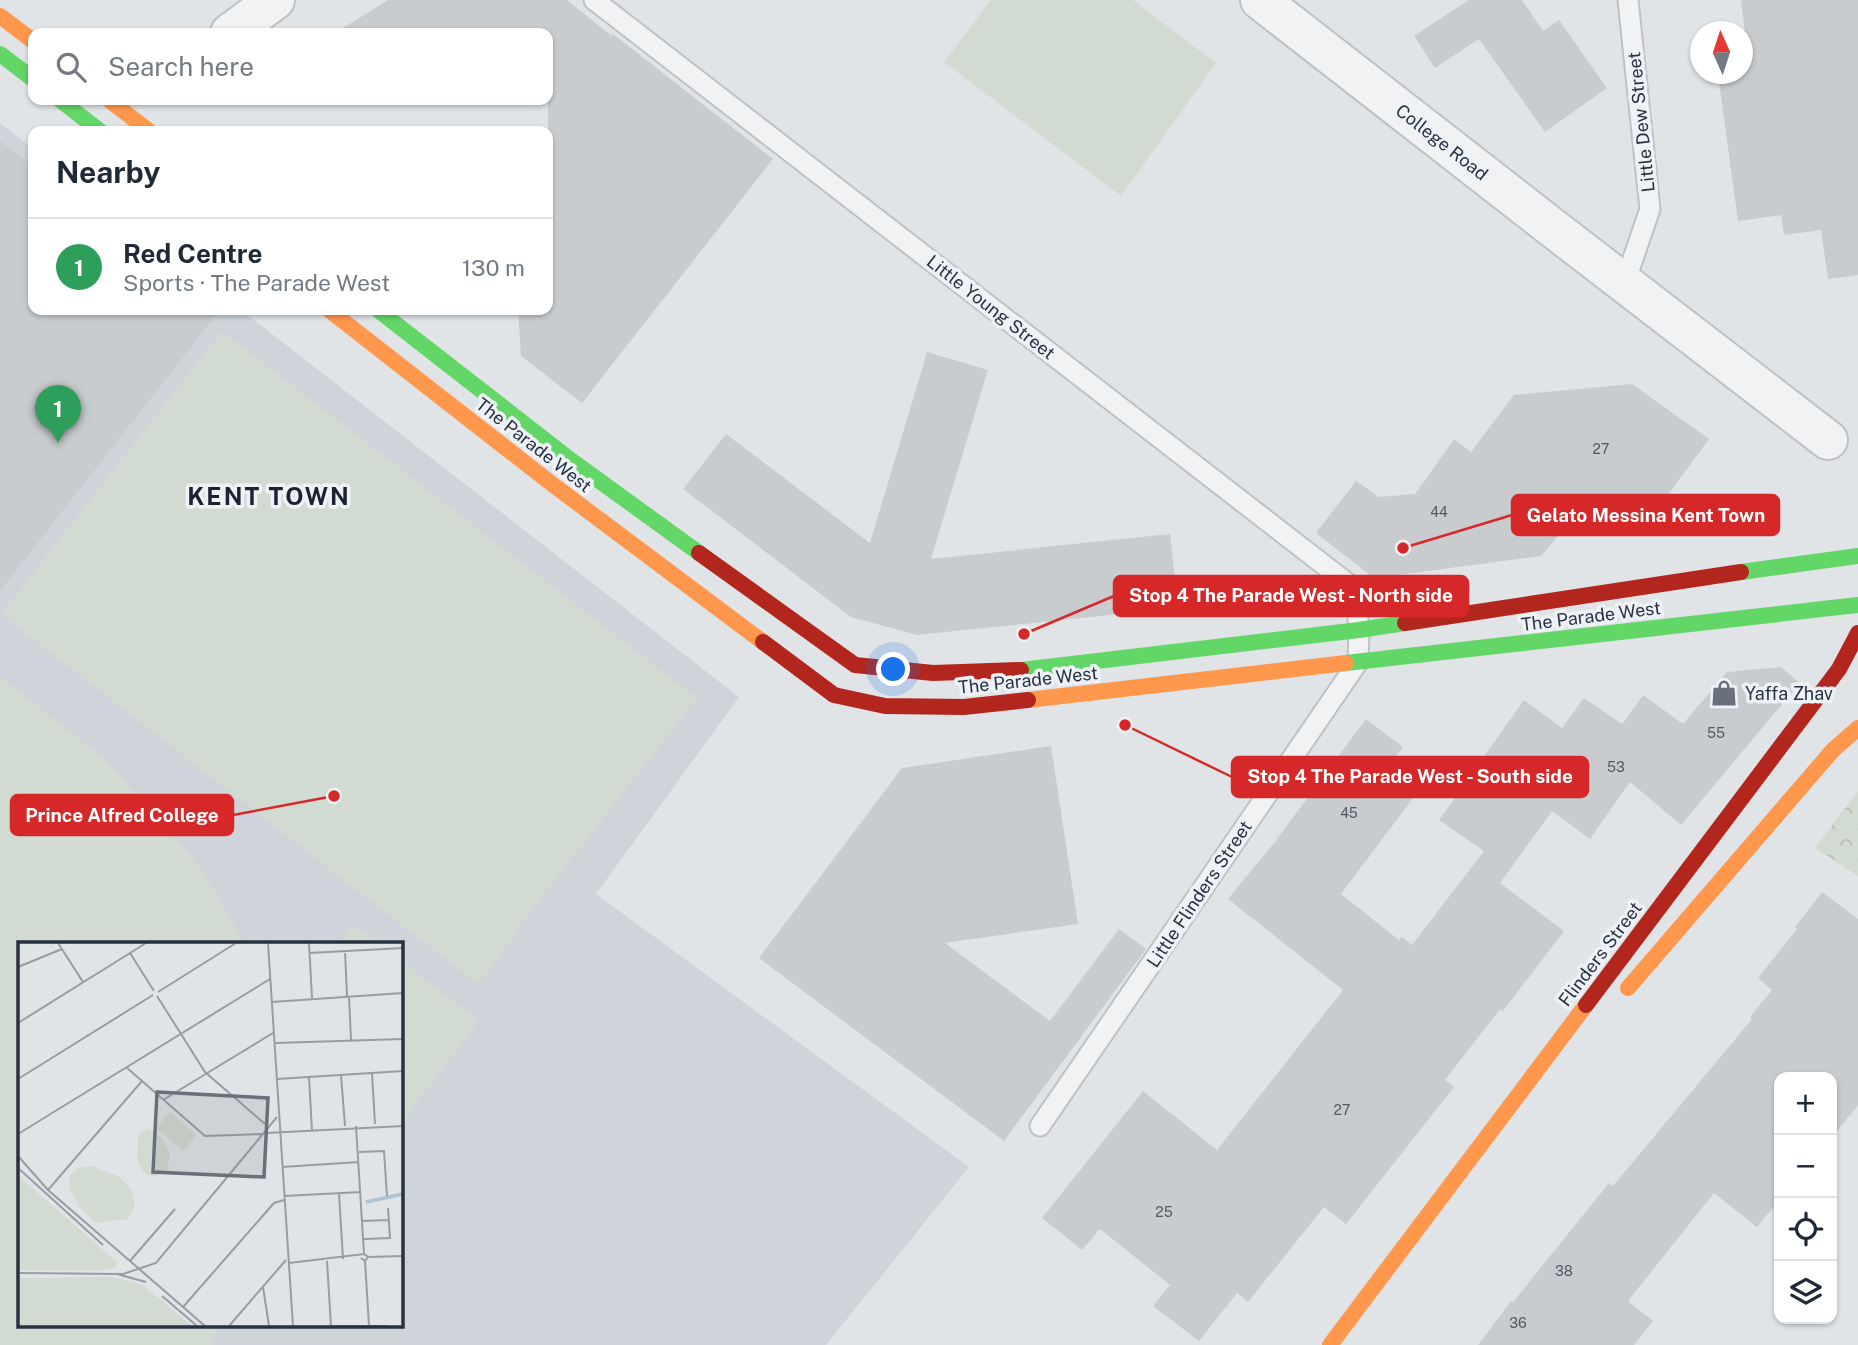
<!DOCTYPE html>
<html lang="en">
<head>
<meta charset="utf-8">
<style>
	:root { --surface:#fff; --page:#f2f2f3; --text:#1f2937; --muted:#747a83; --line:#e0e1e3; --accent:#68707b }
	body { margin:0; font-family:"Public Sans",sans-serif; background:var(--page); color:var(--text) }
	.controls { position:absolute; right:21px; bottom:21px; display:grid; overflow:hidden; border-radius:14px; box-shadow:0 2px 5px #0004 }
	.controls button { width:63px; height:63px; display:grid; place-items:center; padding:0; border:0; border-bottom:2px solid var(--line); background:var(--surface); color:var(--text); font:35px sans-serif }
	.compass { position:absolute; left:1690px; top:21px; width:63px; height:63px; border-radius:50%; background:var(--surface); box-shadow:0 2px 5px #0004; rotate:357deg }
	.you { position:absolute; left:894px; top:670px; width:24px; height:24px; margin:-18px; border:5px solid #fff; border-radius:50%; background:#1a73e8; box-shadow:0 0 0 10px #1a73e833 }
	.badge { display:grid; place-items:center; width:46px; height:46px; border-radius:50%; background:var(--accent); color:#fff; font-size:23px; font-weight:700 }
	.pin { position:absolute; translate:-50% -58px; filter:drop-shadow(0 2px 4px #0008) }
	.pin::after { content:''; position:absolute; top:37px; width:24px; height:21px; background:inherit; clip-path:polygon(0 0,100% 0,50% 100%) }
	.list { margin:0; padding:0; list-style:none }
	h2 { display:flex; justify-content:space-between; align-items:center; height:91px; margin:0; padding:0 28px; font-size:30px }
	h2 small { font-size:23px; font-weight:400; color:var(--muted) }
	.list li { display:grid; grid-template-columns:46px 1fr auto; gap:21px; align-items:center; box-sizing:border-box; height:98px; padding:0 28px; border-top:2px solid var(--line) }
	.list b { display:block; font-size:26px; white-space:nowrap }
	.list p { margin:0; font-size:23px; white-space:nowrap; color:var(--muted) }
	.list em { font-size:23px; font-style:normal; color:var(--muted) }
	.icon { flex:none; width:38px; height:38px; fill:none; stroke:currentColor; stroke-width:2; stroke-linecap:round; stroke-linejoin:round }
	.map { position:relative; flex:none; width:1858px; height:1345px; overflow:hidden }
	.search { position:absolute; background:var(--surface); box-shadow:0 2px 5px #0004; left:28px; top:28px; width:525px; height:77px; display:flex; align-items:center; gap:18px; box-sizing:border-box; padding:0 24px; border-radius:14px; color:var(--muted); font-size:26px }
	.panel { position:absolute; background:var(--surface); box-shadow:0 2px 5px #0004; left:28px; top:126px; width:525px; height:189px; border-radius:14px }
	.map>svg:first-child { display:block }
</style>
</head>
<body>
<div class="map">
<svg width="1858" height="1345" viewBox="0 0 1858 1345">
	<defs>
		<pattern id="park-crowns" width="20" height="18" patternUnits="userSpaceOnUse" patternTransform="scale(1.75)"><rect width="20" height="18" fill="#d2dbd1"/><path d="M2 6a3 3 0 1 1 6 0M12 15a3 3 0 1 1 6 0" fill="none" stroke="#b4bcb5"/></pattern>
	</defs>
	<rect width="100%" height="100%" fill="#e1e4e7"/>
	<!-- built -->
	<path fill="#cfd4da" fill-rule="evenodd" d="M 0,123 L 33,149 L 33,310 L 241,310 L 739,697 L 596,894 L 969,1167 L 826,1345 L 0,1345 ZM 19,944 L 401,944 L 401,1326 L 19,1326 Z"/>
	<!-- green -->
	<path fill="#d2dbd1" d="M 991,0 L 1133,0 L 1216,63 L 1121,196 L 944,62 Z
		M 222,331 L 697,698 L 519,926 L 520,928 L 482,980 L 478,978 L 475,982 L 1,614 Z
		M 0,676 L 106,760 L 202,869 L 240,935 L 242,944 L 19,944 L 19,1326 L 220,1326 L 211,1345 L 0,1345 Z
		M 354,925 L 379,944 L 339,944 Z
		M 401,961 L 479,1021 L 401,1123 Z"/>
	<!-- park -->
	<path fill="url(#park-crowns)" d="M 1858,791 L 1858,876 L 1815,848 Z"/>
	<!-- building -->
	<path fill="#c9cccf" d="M 388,0 L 567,0 L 612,36 L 613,34 L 773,159 L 582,403 L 521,356 L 518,310 L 548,310 L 548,33 L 335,33 Z
		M 1469,0 L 1522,0 L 1543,31 L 1559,20 L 1607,88 L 1545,132 L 1479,39 L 1435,68 L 1414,36 Z
		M 1741,0 L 1858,0 L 1858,275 L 1828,279 L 1821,230 L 1784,235 L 1781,215 L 1738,221 L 1718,74 L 1742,74 L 1742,67 L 1749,66 Z
		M 0,141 L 33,166 L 33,310 L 220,310 L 0,591 Z
		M 927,352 L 988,370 L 931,559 L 1170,534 L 1178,608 L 917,635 L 851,617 L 683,489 L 726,434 L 870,543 Z
		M 1632,384 L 1709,439 L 1651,518 L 1566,527 L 1541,556 L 1374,578 L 1316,533 L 1356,481 L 1379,497 L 1415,494 L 1454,439 L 1471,452 L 1514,395 Z
		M 1781,667 L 1800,683 L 1681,825 L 1630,782 L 1590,839 L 1552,811 L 1500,883 L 1564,931 L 1503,1011 L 1500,1009 L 1445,1080 L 1454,1087 L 1346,1224 L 1324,1207 L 1248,1302 L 1237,1293 L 1199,1341 L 1153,1306 L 1170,1285 L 1100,1229 L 1082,1250 L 1042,1218 L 1143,1091 L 1217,1150 L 1343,990 L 1228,899 L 1274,843 L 1366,719 L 1403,747 L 1389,766 L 1420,789 L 1341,894 L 1399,940 L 1402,937 L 1412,945 L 1484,851 L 1439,820 L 1524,700 L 1562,728 L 1584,698 L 1622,724 L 1643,695 L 1683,724 L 1727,672 Z
		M 1051,746 L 1078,924 L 945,943 L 1050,1021 L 1119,929 L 1146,949 L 1004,1141 L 759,958 L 902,768 Z
		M 1822,892 L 1858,919 L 1858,1105 L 1832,1137 L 1832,1077 L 1779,1077 L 1779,1200 L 1757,1227 L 1714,1193 L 1628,1301 L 1653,1321 L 1634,1345 L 1478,1345 L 1511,1301 L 1513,1302 L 1609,1183 L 1613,1186 L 1752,1019 L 1750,1017 L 1772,990 L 1758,978 L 1797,929 L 1795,927 Z"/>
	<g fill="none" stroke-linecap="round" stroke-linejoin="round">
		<!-- lane casing -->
		<g stroke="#bfc2c5" stroke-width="23">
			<path id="lane" d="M 594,0 L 1355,589 L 1359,630 L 1358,662 L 1040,1126
				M 1625,282 L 1650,209 L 1628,0"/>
		</g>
		<!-- street casing -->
		<g stroke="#bfc2c5" stroke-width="42">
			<path id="street" d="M 1260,0 L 1554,229 L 1828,440
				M 230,33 L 275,0"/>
		</g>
		<!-- lane -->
		<use href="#lane" stroke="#f1f2f3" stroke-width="19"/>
		<!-- street -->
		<use href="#street" stroke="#f1f2f3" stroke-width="38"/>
		<!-- fast -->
		<path stroke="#63d668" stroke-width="16" d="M 0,54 L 33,79
			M 60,100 L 100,131
			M 378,310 L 572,461 L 699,553
			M 1741,572 L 1858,556
			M 1346,663 L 1858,605
			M 1021,670 L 1359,630 L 1405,623"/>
		<!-- slow -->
		<path stroke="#ff974d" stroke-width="16" d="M 0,16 L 33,41
			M 109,100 L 149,131
			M 329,310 L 552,484 L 763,642
			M 1028,700 L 1346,663
			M 1628,988 L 1833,750 L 1858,728
			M 1330,1345 L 1586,1005"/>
		<!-- jam -->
		<path stroke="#b3261e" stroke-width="16" d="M 699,553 L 855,665 L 933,673 L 1021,670
			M 1405,623 L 1741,572
			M 763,642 L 834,695 L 885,706 L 964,707 L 1028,700
			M 1586,1005 L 1839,669 L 1858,633"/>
	</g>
	<!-- icons -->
	<defs>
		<g id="shop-bare" transform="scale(2.1)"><path d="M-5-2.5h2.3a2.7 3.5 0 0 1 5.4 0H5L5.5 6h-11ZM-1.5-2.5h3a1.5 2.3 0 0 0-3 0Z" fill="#68707b" stroke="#eef2f6" stroke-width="2.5" paint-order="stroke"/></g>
	</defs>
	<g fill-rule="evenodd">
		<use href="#shop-bare" x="1724" y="693"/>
	</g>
	<g text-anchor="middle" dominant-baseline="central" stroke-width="7" stroke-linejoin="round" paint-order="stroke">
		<!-- number labels -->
		<g font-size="14" fill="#505965">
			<text x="1601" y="449">27</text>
			<text x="1439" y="512">44</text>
			<text x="1716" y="733">55</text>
			<text x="1616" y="767">53</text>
			<text x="1349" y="813">45</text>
			<text x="1342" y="1110">27</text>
			<text x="1164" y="1212">25</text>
			<text x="1564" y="1271">38</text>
			<text x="1518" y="1323">36</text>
		</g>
		<!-- street labels -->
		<g font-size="18" fill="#273241" stroke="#eef2f6">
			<text transform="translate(1641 122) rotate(-96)">Little Dew Street</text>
			<text transform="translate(1442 142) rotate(38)">College Road</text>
			<text transform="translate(991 307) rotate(38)">Little Young Street</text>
			<text transform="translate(534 445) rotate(38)">The Parade West</text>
			<text transform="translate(1591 616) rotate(-7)">The Parade West</text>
			<text transform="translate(1028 680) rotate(-6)">The Parade West</text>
			<text transform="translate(1199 894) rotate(-56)">Little Flinders Street</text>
			<text transform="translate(1600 954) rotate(-53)">Flinders Street</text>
		</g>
		<!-- poi labels -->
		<g font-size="18" fill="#273241" stroke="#eef2f6" text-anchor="start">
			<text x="1745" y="693">Yaffa Zhav</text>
		</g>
		<!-- district labels -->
		<g font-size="24" font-weight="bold" letter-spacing="2" fill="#192332" stroke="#eef2f6">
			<text x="269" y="496">KENT TOWN</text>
		</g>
	</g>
	<!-- overview -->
	<g transform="translate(18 942)">
		<rect width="385" height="385" fill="#e1e4e7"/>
		<path d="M 152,170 L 179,193 L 165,209 L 138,186 ZM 131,187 L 143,195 L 152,212 L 148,230 L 135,235 L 125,230 L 119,217 L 120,192 ZM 73,224 L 100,234 L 114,248 L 117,264 L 110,277 L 79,281 L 47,253 L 65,267 L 52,249 L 51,234 L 59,226 Z" fill="#d2dbd1"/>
		<path d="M 0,232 L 4,237 L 100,321 L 95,327 L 81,328 L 0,328 ZM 96,335 L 125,343 L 174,384 L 0,384 L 0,336 Z" fill="#d2dbd1"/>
		<path fill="none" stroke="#adc2d3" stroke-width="3.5" d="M 348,260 L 385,252"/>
		<path fill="none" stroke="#979da5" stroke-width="2" d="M 40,1 L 65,40M 250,1 L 275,384M 291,1 L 294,56M 327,9 L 329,54M 112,11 L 136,49M 291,11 L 385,6M 0,25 L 44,7M 140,50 L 218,1M 139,54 L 187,130 L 247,182M 331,54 L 333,98M 254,60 L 385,51M 0,81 L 128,1M 257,101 L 385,97M 108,125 L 187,194 L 244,192M 354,131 L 357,182M 323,133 L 327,184M 291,135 L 294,189M 0,137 L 135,53M 259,137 L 385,129M 145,158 L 255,91M 338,184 L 346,312M 249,191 L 385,184M 0,192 L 252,37M 341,210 L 366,209 L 369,254M 0,214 L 30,248 L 187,384M 264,225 L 341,220M 0,226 L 85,303M 30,248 L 124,139M 321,251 L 325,317M 266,254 L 343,250M 344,279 L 371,278M 346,297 L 372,296 L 370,266M 350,315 L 385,314M 112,319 L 157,267M 309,319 L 313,384M 347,319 L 351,384M 271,321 L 346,312 L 350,315 L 347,319 L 343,316M 0,331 L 105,332 L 138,321 L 259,175M 99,332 L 128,340M 245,345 L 251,384M 144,354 L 179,384M 165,365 L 256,261 L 266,258M 211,384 L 268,318M 316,384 L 370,384"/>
		<path fill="#68707b" fill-opacity="0.15" stroke="#68707b" stroke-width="3.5" d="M 139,150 L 250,156 L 246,235 L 135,230 Z"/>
		<rect width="385" height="385" fill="none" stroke="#273241" stroke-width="3.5"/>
	</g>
	<!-- callouts -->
	<path fill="none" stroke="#d62828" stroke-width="2.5" d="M1403 548L1512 515M1024 634L1114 596M1125 725L1232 777M334 796L233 815"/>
	<g fill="#d62828" stroke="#eef2f6" stroke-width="2.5">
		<circle cx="1403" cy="548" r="7"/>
		<circle cx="1024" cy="634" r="7"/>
		<circle cx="1125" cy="725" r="7"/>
		<circle cx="334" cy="796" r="7"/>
	</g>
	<g fill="#d62828" stroke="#d62828" stroke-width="2.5">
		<rect x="1512" y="495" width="267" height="40" rx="7"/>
		<rect x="1114" y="576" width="354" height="40" rx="7"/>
		<rect x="1232" y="757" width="356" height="40" rx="7"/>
		<rect x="11" y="795" width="222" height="40" rx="7"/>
	</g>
	<g font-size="19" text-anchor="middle" font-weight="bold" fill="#fff">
		<text x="1646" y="522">Gelato Messina Kent Town</text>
		<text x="1291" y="602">Stop 4 The Parade West - North side</text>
		<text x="1410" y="783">Stop 4 The Parade West - South side</text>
		<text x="122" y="822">Prince Alfred College</text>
	</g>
</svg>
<div class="controls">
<button>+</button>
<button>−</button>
<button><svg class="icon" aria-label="locate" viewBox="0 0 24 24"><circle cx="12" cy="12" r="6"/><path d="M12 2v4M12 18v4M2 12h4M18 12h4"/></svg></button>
<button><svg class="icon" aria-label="layers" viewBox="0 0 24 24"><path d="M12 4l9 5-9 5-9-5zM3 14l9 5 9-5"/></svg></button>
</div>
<svg class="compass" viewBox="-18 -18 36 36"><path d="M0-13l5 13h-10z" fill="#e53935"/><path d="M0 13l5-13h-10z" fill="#747a83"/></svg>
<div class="you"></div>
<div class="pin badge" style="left:58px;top:443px;background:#2e9e5b">1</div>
<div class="search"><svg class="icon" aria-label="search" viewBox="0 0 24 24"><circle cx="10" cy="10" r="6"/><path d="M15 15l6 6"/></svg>Search here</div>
<section class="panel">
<h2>Nearby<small></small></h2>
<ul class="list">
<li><span class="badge" style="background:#2e9e5b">1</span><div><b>Red Centre</b><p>Sports · The Parade West</p></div><em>130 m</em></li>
</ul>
</section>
</div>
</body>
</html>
